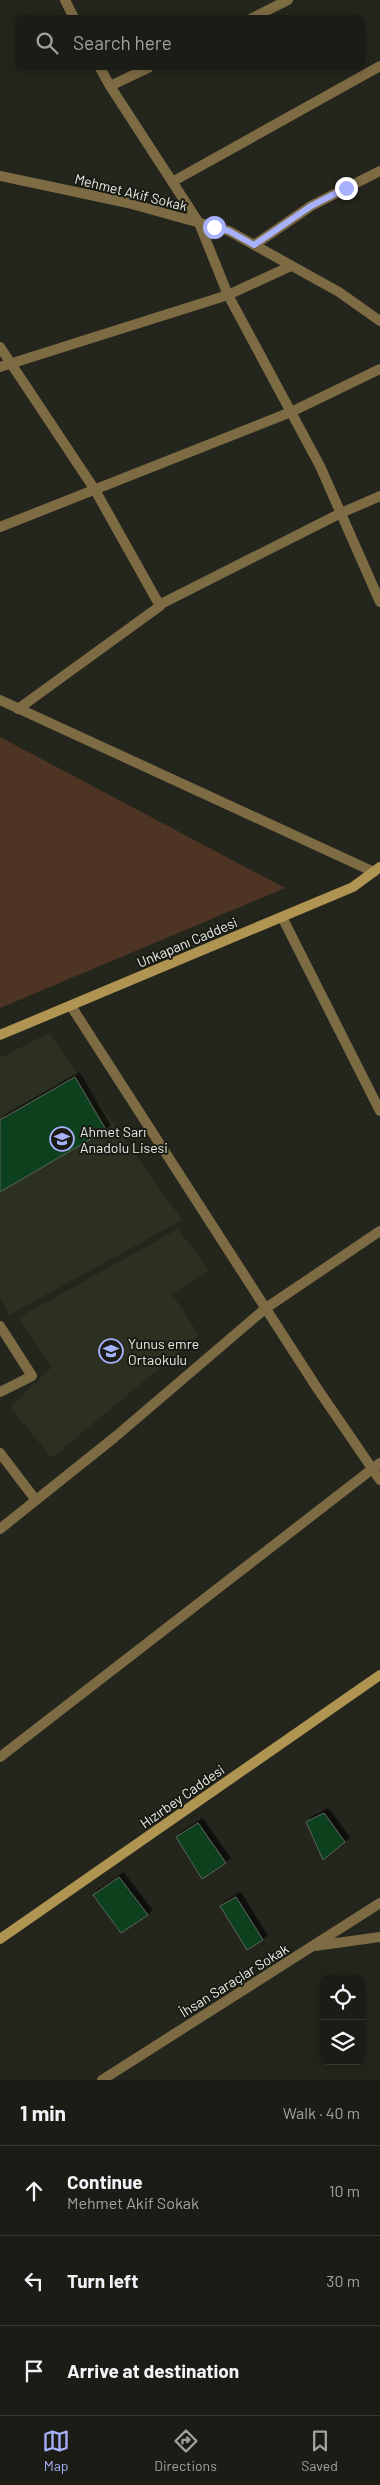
<!DOCTYPE html>
<html lang="en">
<head>
<meta charset="utf-8">
<style>
	:root { --surface:#1b1c16; --page:#24251f; --text:#f1f3f6; --muted:#a0a1a1; --line:#393a35; --accent:#a7b1fc }
	body { margin:0; font-family:Barlow,sans-serif; background:var(--page); color:var(--text) }
	.controls { position:absolute; right:15px; bottom:15px; display:grid; overflow:hidden; border-radius:8px; box-shadow:0 2px 12px #0003 }
	.controls button { width:45px; height:45px; display:grid; place-items:center; padding:0; border:0; border-bottom:1px solid var(--line); background:var(--surface); color:var(--text); font:25px sans-serif }
	.stop { position:absolute; width:15px; height:15px; margin:-11px; border:4px solid #a7b1fc; border-radius:50%; background:#fff }
	.stop.end { background:#a7b1fc; border-color:#fff; box-shadow:0 1px 5px #0008 }
	.list { margin:0; padding:0; list-style:none }
	h2 { display:flex; justify-content:space-between; align-items:center; height:65px; margin:0; padding:0 20px; font-size:21px }
	h2 small { font-size:16px; font-weight:400; color:var(--muted) }
	.list li { display:grid; grid-template-columns:32px 1fr auto; gap:15px; align-items:center; box-sizing:border-box; height:90px; padding:0 20px; border-top:1px solid var(--line) }
	.list b { display:block; font-size:19px; white-space:nowrap }
	.list p { margin:0; font-size:16px; white-space:nowrap; color:var(--muted) }
	.list em { font-size:16px; font-style:normal; color:var(--muted) }
	.icon { flex:none; width:28px; height:28px; fill:none; stroke:currentColor; stroke-width:2; stroke-linecap:round; stroke-linejoin:round }
	.map { position:relative; flex:none; width:380px; height:2080px; overflow:hidden }
	.search { position:absolute; background:var(--surface); box-shadow:0 2px 12px #0003; left:15px; right:15px; top:15px; height:55px; display:flex; align-items:center; gap:12px; box-sizing:border-box; padding:0 18px; border-radius:8px; color:var(--muted); font-size:19px }
	.sheet { height:335px; background:var(--surface) }
	nav { display:flex; justify-content:space-around; align-items:center; box-sizing:border-box; height:70px; border-top:1px solid var(--line); background:var(--surface); font-size:14px; color:var(--muted) }
	nav a { display:grid; justify-items:center; gap:2px }
	nav .on { color:var(--accent) }
	.map>svg:first-child { display:block }
</style>
</head>
<body>
<div class="map">
<svg width="380" height="2080" viewBox="0 0 380 2080">
	<defs>
		<filter id="shadow"><feDropShadow dx="4.5" dy="-4.5" stdDeviation="0" flood-color="#0009"/></filter>
	</defs>
	<rect width="100%" height="100%" fill="#24261d"/>
	<!-- built -->
	<path fill="#2c3021" d="M 49,1033 L 182,1220 L 9,1315 L 0,1298 L 0,1058 Z
		M 178,1229 L 209,1270 L 172,1294 L 199,1335 L 52,1458 L 10,1407 L 52,1367 L 18,1318 Z"/>
	<!-- green -->
	<path fill="#4e3423" d="M 0,737 L 285,888 L 0,1008 Z"/>
	<!-- building -->
	<path fill="#113f1f" stroke="#5a635b" filter="url(#shadow)" d="M 75,1077 L 106,1130 L 0,1192 L 0,1120 Z
		M 324,1813 L 345,1842 L 323,1860 L 306,1822 Z
		M 198,1823 L 226,1863 L 202,1879 L 176,1837 Z
		M 119,1877 L 148,1915 L 121,1933 L 93,1895 Z
		M 236,1897 L 263,1940 L 247,1950 L 220,1906 Z"/>
	<g fill="none" stroke-linecap="round" stroke-linejoin="round">
		<!-- minor -->
		<path stroke="#7d6b44" stroke-width="10" d="M 65,0 L 74,18
			M 252,18 L 288,0
			M 100,68 L 110,86 L 199,223 L 228,295 L 291,266
			M 110,86 L 148,68
			M 0,176 L 128,203 L 229,231 L 339,292 L 380,321
			M 172,182 L 380,66
			M 254,245 L 311,206 L 380,171
			M 0,347 L 95,490 L 160,606 L 18,709
			M 0,367 L 228,295 L 320,466 L 380,602
			M 0,527 L 291,412 L 380,369
			M 159,605 L 341,513 L 380,496
			M 0,700 L 374,872
			M 282,917 L 380,1111
			M 71,1006 L 317,1388 L 380,1480
			M 0,1326 L 32,1376 L 0,1392
			M 0,1453 L 35,1499
			M 0,1529 L 115,1437 L 266,1308 L 380,1231
			M 0,1757 L 380,1463
			M 315,1946 L 380,1937
			M 102,2080 L 380,1903"/>
		<!-- secondary -->
		<path stroke="#b09451" stroke-width="10" d="M 0,1035 L 353,887 L 380,867
			M 0,1939 L 380,1675"/>
	</g>
	<g fill="none" stroke-linecap="round" stroke-linejoin="round">
		<!-- route -->
		<path stroke="#a7b1fc" stroke-width="6" d="M 214,227 L 229,231 L 254,245 L 311,206 L 346,188"/>
	</g>
	<!-- icons -->
	<defs>
		<g id="school-ring" transform="scale(1.25)"><circle r="9.5" fill="#1a1c14" stroke="#a7b1fc" stroke-width="1.5"/><path d="M0-5L7-2L0 1L-7-2ZM-4 1L0 2.5L4 1V4Q0 6-4 4Z" fill="#a7b1fc"/></g>
	</defs>
	<g fill-rule="evenodd">
		<use href="#school-ring" x="62" y="1139"/>
		<use href="#school-ring" x="111" y="1351"/>
	</g>
	<g text-anchor="middle" dominant-baseline="central" stroke-width="4" stroke-linejoin="round" paint-order="stroke">
		<!-- street labels -->
		<g font-size="14" fill="#e9ebe5" stroke="#1a1c14">
			<text transform="translate(131 192) rotate(14)">Mehmet Akif Sokak</text>
			<text transform="translate(187 942) rotate(-23)">Unkapanı Caddesi</text>
			<text transform="translate(182 1796) rotate(-35)">Hızırbey Caddesi</text>
			<text transform="translate(234 1980) rotate(-32)">İhsan Saraçlar Sokak</text>
		</g>
		<!-- poi labels -->
		<g font-size="14" fill="#e9ebe5" stroke="#1a1c14" text-anchor="start">
			<text x="80" y="1131">Ahmet Sarı<tspan x="80" dy="16">Anadolu Lisesi</tspan></text>
			<text x="128" y="1343">Yunus emre<tspan x="128" dy="16">Ortaokulu</tspan></text>
		</g>
	</g>
</svg>
<div class="controls">
<button><svg class="icon" aria-label="locate" viewBox="0 0 24 24"><circle cx="12" cy="12" r="6"/><path d="M12 2v4M12 18v4M2 12h4M18 12h4"/></svg></button>
<button><svg class="icon" aria-label="layers" viewBox="0 0 24 24"><path d="M12 4l9 5-9 5-9-5zM3 14l9 5 9-5"/></svg></button>
</div>
<div class="stop" style="left:214px;top:227px"></div>
<div class="stop end" style="left:346px;top:188px"></div>
<div class="search"><svg class="icon" aria-label="search" viewBox="0 0 24 24"><circle cx="10" cy="10" r="6"/><path d="M15 15l6 6"/></svg>Search here</div>
</div>
<section class="sheet">
<h2>1 min<small>Walk · 40 m</small></h2>
<ul class="list">
<li><svg class="icon" aria-label="ahead" viewBox="0 0 24 24"><path d="M12 20V5M6 11l6-6 6 6"/></svg><div><b>Continue</b><p>Mehmet Akif Sokak</p></div><em>10 m</em></li>
<li><svg class="icon" aria-label="left" viewBox="0 0 24 24"><path d="M17 20v-9H6M10 6l-5 5 5 5"/></svg><div><b>Turn left</b></div><em>30 m</em></li>
<li><svg class="icon" aria-label="arrive" viewBox="0 0 24 24"><path d="M6 21V4h12l-3 4 3 4H6"/></svg><div><b>Arrive at destination</b></div></li>
</ul>
</section>
<nav>
<a class="on"><svg class="icon" aria-label="map" viewBox="0 0 24 24"><path d="M3 6l6-2 6 2 6-2v14l-6 2-6-2-6 2zM9 4v14M15 6v14"/></svg>Map</a>
<a><svg class="icon" aria-label="directions" viewBox="0 0 24 24"><path d="M12 3l9 9-9 9-9-9zM9 14v-3h6M13 9l2 2-2 2"/></svg>Directions</a>
<a><svg class="icon" aria-label="saved" viewBox="0 0 24 24"><path d="M7 4h10v16l-5-4-5 4z"/></svg>Saved</a>
</nav>
</body>
</html>
